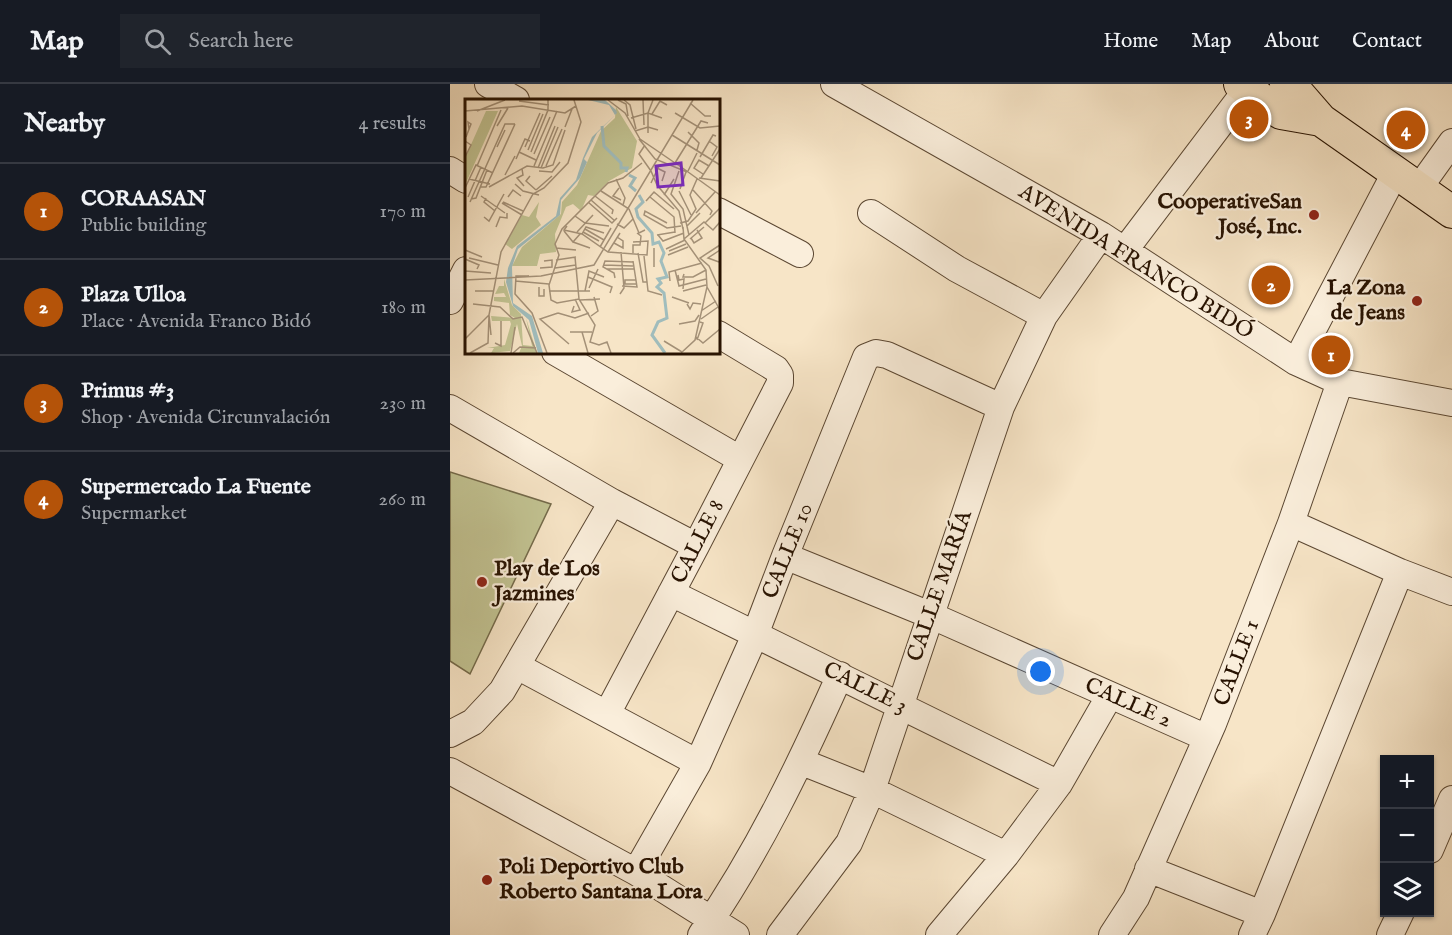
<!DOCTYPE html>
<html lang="en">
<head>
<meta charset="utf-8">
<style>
	:root { --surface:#171b24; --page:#20242c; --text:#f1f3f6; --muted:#9ea1a6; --line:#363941; --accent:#b45309 }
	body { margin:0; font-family:"IM FELL English",serif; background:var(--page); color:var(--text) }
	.controls { position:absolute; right:18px; bottom:18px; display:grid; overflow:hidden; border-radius:0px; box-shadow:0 2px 4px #0004 }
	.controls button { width:54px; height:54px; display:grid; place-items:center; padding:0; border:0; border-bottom:2px solid var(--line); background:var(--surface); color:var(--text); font:30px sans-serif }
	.you { position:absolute; left:591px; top:588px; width:21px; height:21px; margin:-15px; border:4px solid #fff; border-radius:50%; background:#1a73e8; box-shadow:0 0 0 9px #1a73e833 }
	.badge { display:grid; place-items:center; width:39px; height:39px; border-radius:50%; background:var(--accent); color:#fff; font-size:20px; font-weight:700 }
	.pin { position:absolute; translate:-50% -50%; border:3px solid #fff; box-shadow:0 2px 6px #0006 }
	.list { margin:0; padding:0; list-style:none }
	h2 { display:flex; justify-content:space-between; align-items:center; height:78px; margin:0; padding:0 24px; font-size:26px }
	h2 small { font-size:20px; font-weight:400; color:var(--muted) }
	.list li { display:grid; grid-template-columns:39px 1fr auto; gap:18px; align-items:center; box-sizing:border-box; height:96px; padding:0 24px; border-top:2px solid var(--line) }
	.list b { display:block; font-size:22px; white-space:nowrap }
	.list p { margin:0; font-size:20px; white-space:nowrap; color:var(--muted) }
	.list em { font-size:20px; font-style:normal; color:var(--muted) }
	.icon { flex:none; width:33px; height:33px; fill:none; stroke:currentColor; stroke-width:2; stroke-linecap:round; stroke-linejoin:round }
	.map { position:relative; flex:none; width:1002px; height:851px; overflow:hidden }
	header { display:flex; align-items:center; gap:36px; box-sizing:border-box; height:84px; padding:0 30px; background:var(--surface); border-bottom:2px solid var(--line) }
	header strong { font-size:28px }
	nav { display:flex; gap:33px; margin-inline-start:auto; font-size:21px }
	.search { width:420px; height:54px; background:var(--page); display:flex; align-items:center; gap:15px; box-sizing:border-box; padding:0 21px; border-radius:0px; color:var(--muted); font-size:22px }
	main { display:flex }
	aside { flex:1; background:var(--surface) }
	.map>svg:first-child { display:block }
</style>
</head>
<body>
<header>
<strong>Map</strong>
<div class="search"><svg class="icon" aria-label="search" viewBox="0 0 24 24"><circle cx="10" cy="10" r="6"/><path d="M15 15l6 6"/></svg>Search here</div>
<nav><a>Home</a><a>Map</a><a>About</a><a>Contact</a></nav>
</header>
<main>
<aside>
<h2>Nearby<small>4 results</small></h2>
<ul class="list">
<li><span class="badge">1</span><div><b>CORAASAN</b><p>Public building</p></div><em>170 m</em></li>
<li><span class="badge">2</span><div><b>Plaza Ulloa</b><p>Place · Avenida Franco Bidó</p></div><em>180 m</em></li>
<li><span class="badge">3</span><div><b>Primus #3</b><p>Shop · Avenida Circunvalación</p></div><em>230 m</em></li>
<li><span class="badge">4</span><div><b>Supermercado La Fuente</b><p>Supermarket</p></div><em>260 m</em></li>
</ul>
</aside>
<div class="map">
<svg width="1002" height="851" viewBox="0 0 1002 851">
	<rect width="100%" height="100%" fill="#f7e5c7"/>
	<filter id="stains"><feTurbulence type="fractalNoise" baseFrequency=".00333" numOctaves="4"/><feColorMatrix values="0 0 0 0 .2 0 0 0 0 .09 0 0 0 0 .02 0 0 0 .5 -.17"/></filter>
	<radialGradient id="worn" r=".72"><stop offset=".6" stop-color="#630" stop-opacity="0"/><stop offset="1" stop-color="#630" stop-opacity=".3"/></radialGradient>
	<!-- green -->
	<path fill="#c2c392" stroke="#746a4a" stroke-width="1.5" d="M 0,388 L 101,420 L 20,590 L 0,577 Z"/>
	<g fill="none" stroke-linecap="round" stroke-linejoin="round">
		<!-- minor casing -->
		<g stroke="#5b4732" stroke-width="28">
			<path id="minor" d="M 38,0 L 66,16
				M 384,0 L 651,151 L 846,278 L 890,298 L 1002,319
				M 0,86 L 16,96
				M 969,104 L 1002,58
				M 268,127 L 350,170
				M 421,129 L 507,185 L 594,232
				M 675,166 L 797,5
				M 0,217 L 16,186
				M 105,268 L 290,375
				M 846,278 L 945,89
				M 0,324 L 162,418 L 246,462
				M 841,439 L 950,488 L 1002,508
				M 335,472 L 480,531 L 757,654
				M 221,509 L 609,700
				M 67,582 L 248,679
				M 157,630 L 246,462 L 330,299 L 330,291 L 326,285 L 268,250
				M 0,650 L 23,638 L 52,607 L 162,418
				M 352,678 L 422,706 L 556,771
				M 0,687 L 186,788 L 286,851
				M 980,766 L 1002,715
				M 698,785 L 812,830
				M 186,788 L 248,679 L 305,551 L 335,472 L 416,273 L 426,269 L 437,271 L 551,323
				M 251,851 C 308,768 349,683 390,591
				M 330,851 L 399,759 L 422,706 L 551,323 L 594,232 L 651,151
				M 489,851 L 556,771 L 609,700 L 660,611
				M 662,851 L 686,814 L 763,640 L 841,439 L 890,298
				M 802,851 L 812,830 L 950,488
				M 940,851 L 951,828"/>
		</g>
		<!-- major casing -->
		<g stroke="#271201" stroke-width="34">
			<path id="major" d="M 790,0 L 831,29 L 871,36
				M 836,0 L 845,6 L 871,36 L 1002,128"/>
		</g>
		<!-- minor -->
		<use href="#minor" stroke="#faeedb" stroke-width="26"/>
		<!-- major -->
		<use href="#major" stroke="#f7e5c7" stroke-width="32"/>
	</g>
	<!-- markers -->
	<g fill="#8f2418" stroke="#faeedb" stroke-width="2">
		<circle cx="864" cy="131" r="6"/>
		<circle cx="967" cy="217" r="6"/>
		<circle cx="32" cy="498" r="6"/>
		<circle cx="37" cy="796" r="6"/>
	</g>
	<g text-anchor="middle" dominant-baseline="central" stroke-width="4.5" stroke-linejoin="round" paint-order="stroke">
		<!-- poi labels -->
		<g font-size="22" font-weight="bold" fill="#271201" stroke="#faeedb" text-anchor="end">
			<text x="852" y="118">CooperativeSan<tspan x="852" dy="25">José, Inc.</tspan></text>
			<text x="955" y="204">La Zona<tspan x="955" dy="25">de Jeans</tspan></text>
			<text x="44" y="485" text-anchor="start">Play de Los<tspan x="44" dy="25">Jazmines</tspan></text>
			<text x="49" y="783" text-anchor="start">Poli Deportivo Club<tspan x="49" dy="25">Roberto Santana Lora</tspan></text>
		</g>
		<!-- street labels -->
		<g font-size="22" fill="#271201" stroke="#faeedb">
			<text transform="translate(686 178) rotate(32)">AVENIDA FRANCO BIDÓ</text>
			<text transform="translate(248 458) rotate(-63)">CALLE 8</text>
			<text transform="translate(338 467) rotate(-68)">CALLE 10</text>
			<text transform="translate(490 502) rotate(-71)">CALLE MARÍA</text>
			<text transform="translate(787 579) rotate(-69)">CALLE 1</text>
			<text transform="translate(415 604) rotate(26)">CALLE 3</text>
			<text transform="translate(678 619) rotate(24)">CALLE 2</text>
		</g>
	</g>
	<!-- overview -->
	<g transform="translate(15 15)">
		<rect width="255" height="255" fill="#f7e5c7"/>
		<path d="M 151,8 L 172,42 L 167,69 L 144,82 L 129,97 L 123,96 L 116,112 L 108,105 L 101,108 L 90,135 L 91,153 L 75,155 L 72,167 L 47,167 L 57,148 L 96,115 L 97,103 L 112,86 L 136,32 L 150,19 ZM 21,12 L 33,12 L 0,86 L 0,59 ZM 74,103 L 71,118 L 76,126 L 47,150 L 40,145 L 57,116 L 64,118 ZM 39,180 L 47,206 L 56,215 L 58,246 L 67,247 L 61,219 L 72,254 L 54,254 L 57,247 L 52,225 L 45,252 L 26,254 L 29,249 L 22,249 L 40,246 L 46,225 L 45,222 L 27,222 L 26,217 L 50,219 L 45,216 L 44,204 L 29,202 L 29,198 L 41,198 L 39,194 L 30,195 L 34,187 L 39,187 Z" fill="#c2c392"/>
		<path d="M 123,1 L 140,1 L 151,11 L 152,14 L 132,34 L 119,60 L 122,63 L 115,79 L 96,101 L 95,116 L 53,150 L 47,168 L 48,204 L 67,217 L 78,254 L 73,254 L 64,221 L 48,207 L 41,183 L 43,169 L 52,147 L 91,117 L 95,99 L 111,81 L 118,59 L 127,38 L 150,16 L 144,6 Z" fill="#a0bdbd"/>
		<path fill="none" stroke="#a0bdbd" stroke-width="3" d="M 137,27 L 139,47 L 156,64 L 156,69 L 162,69 L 161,73M 164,76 L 170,79 L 165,87 L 171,92M 174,96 L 178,103 L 171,110 L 173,118 L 187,134 L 188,145 L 194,143 L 199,154 L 196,162 L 202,178 L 193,180 L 196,184 L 192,188 L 199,194 L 202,219 L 193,223 L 187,236 L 200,254"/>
		<path fill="none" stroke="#a49178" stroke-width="1.5" d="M 143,1 L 160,14 L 175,40 L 213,66M 153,1 L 161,5 L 163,17M 159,1 L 165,6 L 171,30M 178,1 L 179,26M 54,2 L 84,6M 225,4 L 240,17 L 246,17M 0,12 L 57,7 L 100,14 L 111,7M 12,12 L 40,1M 210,14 L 235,29 L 255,27M 187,15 L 195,2 L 202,6M 166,19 L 183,14 L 197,19M 32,27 L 43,9M 100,28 L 107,10M 170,32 L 183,28 L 193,31M 223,33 L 234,44 L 232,51M 183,34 L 183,14 L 188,1M 207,36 L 255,66M 1,38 L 6,25 L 3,23 L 4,30M 174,40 L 190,60 L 222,73M 0,42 L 6,46 L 0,58M 244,42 L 252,48 L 247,57M 180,46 L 174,55 L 186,72M 32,48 L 40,31M 60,48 L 75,14M 63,51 L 78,15M 54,53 L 71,61M 66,53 L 83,11 L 83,1M 69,55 L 85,18M 235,58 L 248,36 L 251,37M 51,60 L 60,40 L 65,42M 210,64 L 236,22 L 243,24M 212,65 L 255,96M 12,67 L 36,11M 69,67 L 92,12M 81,67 L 97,30M 190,68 L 200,73 L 197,82M 73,69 L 90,27M 76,69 L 93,28M 57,70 L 58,76 L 52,79 L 59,87M 74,72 L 87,73 L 95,63M 186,72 L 192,86 L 214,112 L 218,130M 214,72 L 206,95 L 218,110 L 224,136M 223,72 L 232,54M 238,75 L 229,69 L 234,61 L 244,67M 40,76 L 50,57M 65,77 L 61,82 L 71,91M 234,79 L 255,82M 236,79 L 255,50M 4,80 L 25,85M 151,80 L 160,99 L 158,106M 186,84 L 194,67M 50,85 L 58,92 L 74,96M 15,88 L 21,88 L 50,25M 24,88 L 62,67 L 78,69 L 88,66 L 100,31M 0,89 L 11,66 L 28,74M 154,89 L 148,97 L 156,101M 215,90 L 221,73M 71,91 L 87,77M 228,91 L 247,112 L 245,116M 136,92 L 164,110 L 174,134 L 180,131M 214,92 L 226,116M 199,96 L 209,80M 16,97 L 40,114M 130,97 L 148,111 L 147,115M 3,98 L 16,68M 43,98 L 48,91 L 56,97M 185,98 L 209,118 L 210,134M 21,99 L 19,103 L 30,112M 6,100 L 11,99 L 22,71M 126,101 L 150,122M 181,102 L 189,93 L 209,110M 5,103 L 40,25 L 50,25M 38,103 L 58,112M 123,103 L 147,124 L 152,119M 37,104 L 57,116M 231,114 L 250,93M 110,117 L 120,124 L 144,127M 19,118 L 24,122 L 39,95M 202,124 L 180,112 L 179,116 L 202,129 L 216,127M 215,124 L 223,122 L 231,110 L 225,96 L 232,80M 240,124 L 255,109M 152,125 L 159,129 L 168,120M 102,127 L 99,131 L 117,135 L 143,153 L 182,156 L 183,142 L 168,143M 222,127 L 235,114M 31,128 L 35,118 L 42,119 L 42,114M 218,128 L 219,140 L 239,123 L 248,131 L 255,123M 120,130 L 139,141M 99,132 L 108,143 L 115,135M 112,133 L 128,116M 118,133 L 134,142M 117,135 L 121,128 L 139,134M 192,136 L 210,133M 193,136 L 198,142 L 219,134M 226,139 L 229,144 L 237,139 L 232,131M 225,140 L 239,128M 108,143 L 125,149M 149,144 L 158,149 L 158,142 L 152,138M 135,148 L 146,129M 91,149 L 111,151M 189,149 L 189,168M 201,150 L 220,141M 0,151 L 17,158M 204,152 L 221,145M 143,153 L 155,134M 168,154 L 168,146 L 175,146 L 176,137 L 172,134M 173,154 L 178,183 L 182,183 L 179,157M 203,156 L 223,148M 110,158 L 114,200M 4,159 L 33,166M 0,160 L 14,166 L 12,170M 91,161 L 111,158M 254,163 L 243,159 L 255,151M 139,166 L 168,167M 75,169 L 87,168 L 87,161 L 79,162M 90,169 L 111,166M 142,170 L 169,170M 210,171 L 214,187 L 241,180M 0,172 L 26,174M 219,175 L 218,178 L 228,178 L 241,171M 213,176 L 214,181 L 219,180 L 218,190M 64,177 L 51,177 L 50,195 L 67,214 L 82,254M 123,178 L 147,188 L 145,194M 150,179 L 149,174 L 138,168 L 140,162 L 168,163M 0,181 L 76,177 L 129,166 L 228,1M 171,181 L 160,181 L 160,185 L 172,185M 50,182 L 84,185M 205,182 L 204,173 L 237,164M 182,183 L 183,192 L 197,196M 157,187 L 172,188 L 168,162M 253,187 L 244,167 L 235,159 L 255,146M 74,188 L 74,197 L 79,197 L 79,190M 242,188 L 255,211M 124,189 L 133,170M 10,192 L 29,192M 84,192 L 125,192M 120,192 L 124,172 L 139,178M 218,192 L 241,186M 155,195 L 159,189 L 156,153M 207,198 L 224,204M 115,201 L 135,200M 8,205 L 35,208 L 48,220 L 57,218 L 72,254M 222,205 L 225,210 L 228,204 L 236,205M 109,207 L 107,213 L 115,211 L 110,200M 236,212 L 251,202M 93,214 L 75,220 L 104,245M 93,214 L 110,219 L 124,214M 24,216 L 26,236M 126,217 L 133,212 L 129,198M 236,220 L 253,208M 214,225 L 230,222 L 234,216M 105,233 L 127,233M 117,233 L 123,254M 231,238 L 238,244 L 255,230M 0,240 L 24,216 L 36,153 L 68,95 L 79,89 L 103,64 L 116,23 L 109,1M 232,241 L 238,224 L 235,223M 199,242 L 217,253M 30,244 L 36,247 L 36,222M 5,254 L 23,244 L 24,217M 46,254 L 50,228M 48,254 L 55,248 L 71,249M 146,254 L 142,243 L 134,246 L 125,243 L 130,226 L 114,200 L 92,204 L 86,201 L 84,186 L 94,156 L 90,145 L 97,130 L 143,84 L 158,79 L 177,64M 216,254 L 230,241 L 242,188 L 241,171 L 219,140"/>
		<path fill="#7b2cbf" fill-opacity="0.15" stroke="#7b2cbf" stroke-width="3" d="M 216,64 L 218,86 L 193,88 L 191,67 Z"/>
		<rect width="255" height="255" fill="none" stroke="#271201" stroke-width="3"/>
	</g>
	<rect width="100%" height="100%" filter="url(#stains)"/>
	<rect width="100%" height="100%" fill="url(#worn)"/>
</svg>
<div class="controls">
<button>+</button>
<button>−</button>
<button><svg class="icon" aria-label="layers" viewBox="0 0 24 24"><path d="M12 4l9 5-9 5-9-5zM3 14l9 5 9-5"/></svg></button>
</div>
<div class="you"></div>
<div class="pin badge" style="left:881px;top:271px">1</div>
<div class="pin badge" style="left:821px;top:201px">2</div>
<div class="pin badge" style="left:799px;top:35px">3</div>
<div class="pin badge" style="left:956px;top:46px">4</div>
</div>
</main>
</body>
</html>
